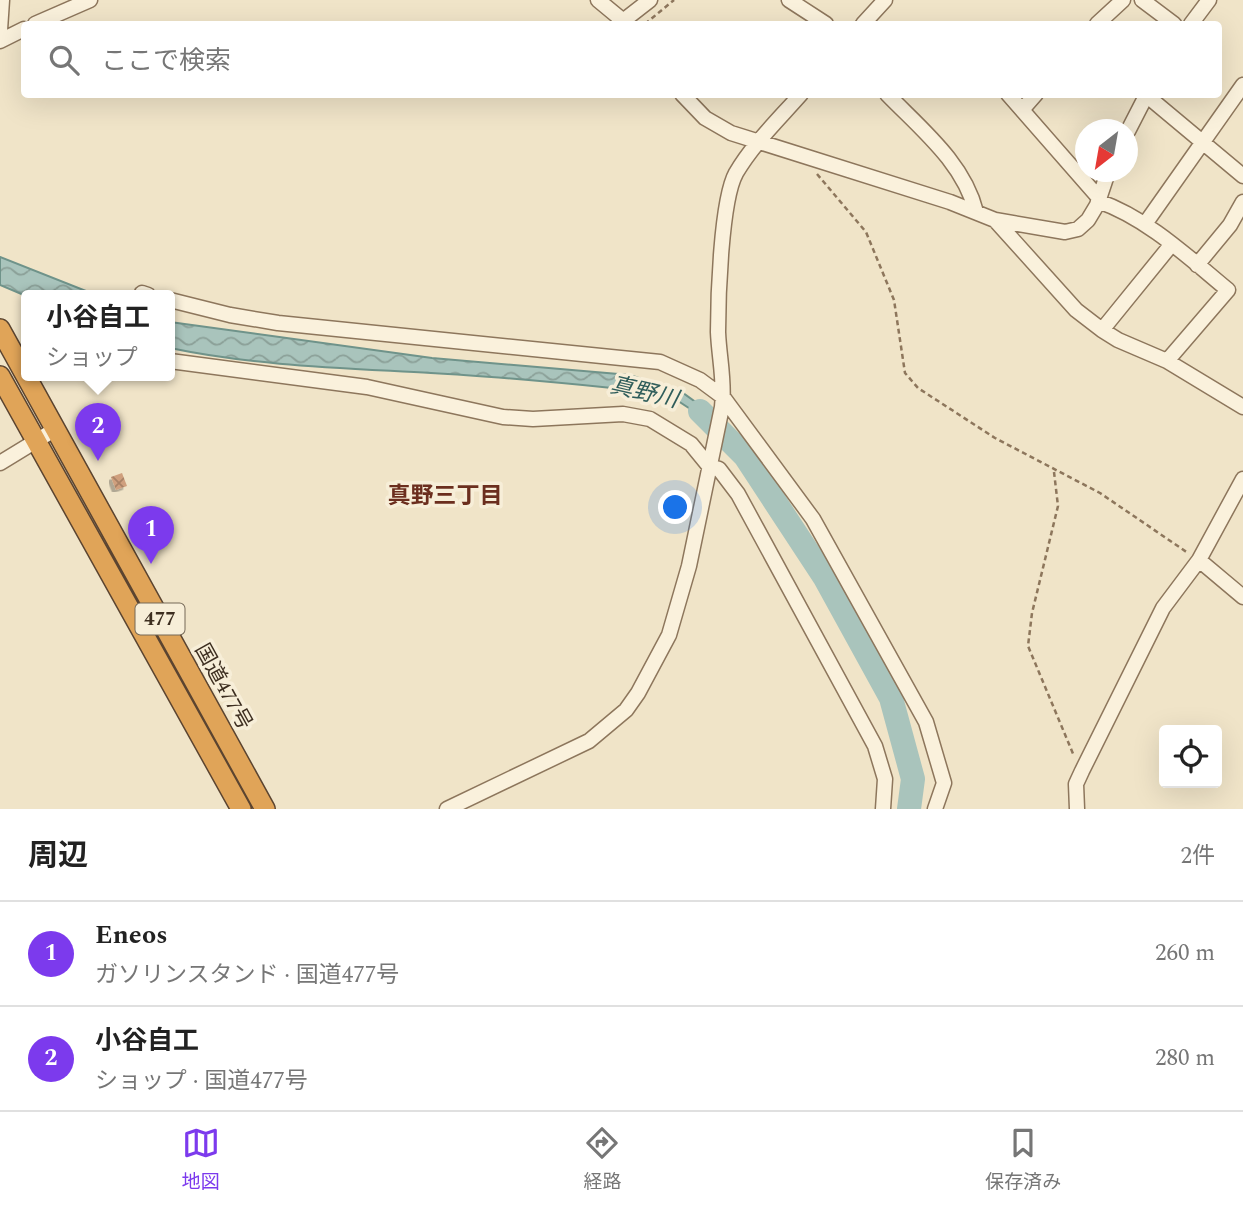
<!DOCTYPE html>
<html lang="ja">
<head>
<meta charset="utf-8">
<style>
	:root { --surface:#fff; --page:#f6f6f6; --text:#222; --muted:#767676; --line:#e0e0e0; --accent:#7c3aed }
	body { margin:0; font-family:Spectral,"Noto Sans JP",serif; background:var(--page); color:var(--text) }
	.controls { position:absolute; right:21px; bottom:21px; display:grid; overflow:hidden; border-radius:7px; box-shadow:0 7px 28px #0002 }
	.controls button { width:63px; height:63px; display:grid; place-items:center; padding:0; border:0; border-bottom:2px solid var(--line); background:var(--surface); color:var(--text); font:35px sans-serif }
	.compass { position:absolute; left:1075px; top:119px; width:63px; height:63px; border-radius:50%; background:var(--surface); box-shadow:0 7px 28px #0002; rotate:211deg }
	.you { position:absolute; left:676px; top:508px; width:24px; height:24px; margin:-18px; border:5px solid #fff; border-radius:50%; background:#1a73e8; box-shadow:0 0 0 10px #1a73e833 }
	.badge { display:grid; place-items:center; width:46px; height:46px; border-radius:50%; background:var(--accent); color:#fff; font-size:23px; font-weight:700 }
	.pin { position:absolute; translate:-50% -58px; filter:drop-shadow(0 2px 4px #0008) }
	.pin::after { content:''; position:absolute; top:37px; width:24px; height:21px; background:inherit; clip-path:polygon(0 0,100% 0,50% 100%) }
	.popup { position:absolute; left:21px; top:290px; width:154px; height:91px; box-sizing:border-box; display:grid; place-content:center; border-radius:7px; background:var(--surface); filter:drop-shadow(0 2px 5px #0005); font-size:23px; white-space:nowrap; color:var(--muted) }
	.popup b { font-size:26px; color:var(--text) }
	.popup::after { content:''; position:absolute; left:50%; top:100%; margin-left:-14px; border:14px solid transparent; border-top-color:var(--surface) }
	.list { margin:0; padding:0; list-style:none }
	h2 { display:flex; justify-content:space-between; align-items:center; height:91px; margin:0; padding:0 28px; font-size:30px }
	h2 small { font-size:23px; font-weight:400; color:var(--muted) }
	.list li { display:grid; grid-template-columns:46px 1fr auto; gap:21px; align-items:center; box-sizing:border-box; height:105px; padding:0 28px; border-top:2px solid var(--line) }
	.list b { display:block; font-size:26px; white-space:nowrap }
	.list p { margin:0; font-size:23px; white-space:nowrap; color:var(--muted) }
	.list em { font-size:23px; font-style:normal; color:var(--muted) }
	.icon { flex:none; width:38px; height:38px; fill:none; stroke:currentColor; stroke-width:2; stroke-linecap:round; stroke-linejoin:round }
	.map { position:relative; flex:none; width:1243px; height:809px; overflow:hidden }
	.search { position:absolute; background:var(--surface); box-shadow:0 7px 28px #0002; left:21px; right:21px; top:21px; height:77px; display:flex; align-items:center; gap:18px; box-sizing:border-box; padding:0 24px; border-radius:7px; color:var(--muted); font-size:26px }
	.sheet { height:301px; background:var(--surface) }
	nav { display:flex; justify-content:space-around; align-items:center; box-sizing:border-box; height:98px; border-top:2px solid var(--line); background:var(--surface); font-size:19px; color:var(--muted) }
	nav a { display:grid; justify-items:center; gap:4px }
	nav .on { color:var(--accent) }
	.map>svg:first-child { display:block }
</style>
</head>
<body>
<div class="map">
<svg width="1243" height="809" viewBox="0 0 1243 809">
	<defs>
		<pattern id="water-waves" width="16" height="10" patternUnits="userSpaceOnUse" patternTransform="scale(1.75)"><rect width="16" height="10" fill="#a9c4bc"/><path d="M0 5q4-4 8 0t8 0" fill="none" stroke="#8ba098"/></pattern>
		<pattern id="building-cross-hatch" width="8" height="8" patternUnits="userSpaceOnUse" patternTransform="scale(1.75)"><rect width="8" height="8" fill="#cf9f7d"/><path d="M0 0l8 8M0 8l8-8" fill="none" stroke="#a98266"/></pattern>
		<filter id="shadow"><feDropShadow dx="-3.5" dy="3.5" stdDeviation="0" flood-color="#0004"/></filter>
	</defs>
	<rect width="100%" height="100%" fill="#f0e4c8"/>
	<!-- water -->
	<path fill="url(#water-waves)" stroke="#6f938a" stroke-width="2" d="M 0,257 L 96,295 L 97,295 L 26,296 L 0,285 Z
		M 170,322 L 432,358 L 630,375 L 683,393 L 712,414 L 710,422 L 672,397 L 617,394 L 612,388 C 552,382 491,376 431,373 C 343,368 256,366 170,348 Z"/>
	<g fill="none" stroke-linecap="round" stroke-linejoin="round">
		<!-- river -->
		<path stroke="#a9c4bc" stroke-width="24" d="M 700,411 L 745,456 L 825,578 L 891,698 L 913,779 L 909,809"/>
	</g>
	<!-- building -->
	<path fill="url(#building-cross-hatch)" filter="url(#shadow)" d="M 122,473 L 127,486 L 116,490 L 111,477 Z"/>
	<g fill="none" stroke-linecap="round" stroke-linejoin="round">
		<!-- minor casing -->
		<g stroke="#8d765c" stroke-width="17">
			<path id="minor" d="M 598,0 L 627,24
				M 789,0 L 826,24
				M 1142,0 L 1174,24
				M 623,21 L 650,0
				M 35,24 L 90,0
				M 863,24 L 885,0
				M 1097,24 L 1123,0
				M 1191,24 L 1209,0
				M 0,30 L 2,0
				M 0,41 L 24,29
				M 682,94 L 705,118 L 731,133 L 950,202 L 995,220 L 1065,232 L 1078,229 L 1088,220 L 1097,205 L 1108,172
				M 887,94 C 921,129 964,163 976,212
				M 1008,94 L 1099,198
				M 1146,95 L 1243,176
				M 1022,110 L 1036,94
				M 1128,131 L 1147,94
				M 1098,201 C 1147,218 1188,257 1228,290 L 1167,361
				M 995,220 L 1076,310 L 1102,330 L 1118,340 L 1167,361 L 1243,407
				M 1145,224 L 1243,85
				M 1197,265 L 1230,225 L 1243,202
				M 142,293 L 148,295
				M 170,300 L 230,315 L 278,323 L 660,362 L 700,380 L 723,397 L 813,519 L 926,722 L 944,783 L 935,809
				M 1102,330 L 1171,245
				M 170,361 L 367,387 L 503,417 L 533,419 L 623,414 L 650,419 L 691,444 L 709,466 L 719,469 L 738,494 L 875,746 L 885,779 L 883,809
				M 0,463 L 54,430
				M 1199,560 L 1243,597
				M 447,809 L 589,741 L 626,710 L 638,693 L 669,635 L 689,566 L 722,407 C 725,382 719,357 718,332 C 718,299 721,200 736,173 C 753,144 779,119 801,94
				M 1077,809 L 1076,784 L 1082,771 L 1163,608 L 1199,560 L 1243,479"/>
		</g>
		<!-- highway casing -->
		<g stroke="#5b4430" stroke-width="22">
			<path id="highway" d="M 0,329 L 265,809
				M 0,376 L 241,809"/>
		</g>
		<!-- path -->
		<path stroke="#8d765c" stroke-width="2.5" stroke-dasharray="5 3.5" stroke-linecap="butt" d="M 645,24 L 674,0
			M 817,174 L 866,232 L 894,300 L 905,373 L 918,388 L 995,438 L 1100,493 L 1188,553
			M 1054,472 L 1058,506 L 1032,613 L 1028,646 L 1074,756"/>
		<!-- minor -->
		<use href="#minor" stroke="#faf1dc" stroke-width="14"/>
		<!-- highway -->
		<use href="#highway" stroke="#e0a458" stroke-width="19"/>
	</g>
	<g text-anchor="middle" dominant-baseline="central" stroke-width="7" stroke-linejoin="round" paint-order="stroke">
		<!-- shield labels -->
		<rect fill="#f7eed8" stroke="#756857" stroke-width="2" x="135.5" y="603.5" width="49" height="31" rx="5"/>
		<g font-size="19" font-weight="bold" fill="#3d2e20">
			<text x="160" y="619">477</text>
		</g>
		<!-- street labels -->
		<g font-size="21" fill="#3d2e20" stroke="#f7eed8">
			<text transform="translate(223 687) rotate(61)">国道477号</text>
		</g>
		<!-- water labels -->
		<g font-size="23" font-style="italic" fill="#2f5d5a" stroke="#f7eed8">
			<text transform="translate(644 393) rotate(13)">真野川</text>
		</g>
		<!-- neighbourhood labels -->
		<g font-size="23" font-weight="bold" fill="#6b2e1e" stroke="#f7eed8">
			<text x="445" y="496">真野三丁目</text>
		</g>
	</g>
</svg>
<div class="controls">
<button><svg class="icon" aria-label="locate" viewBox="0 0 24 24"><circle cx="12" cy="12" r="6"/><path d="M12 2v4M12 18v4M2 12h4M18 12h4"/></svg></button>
</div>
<svg class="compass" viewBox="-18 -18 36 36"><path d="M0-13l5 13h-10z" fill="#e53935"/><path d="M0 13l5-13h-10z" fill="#767676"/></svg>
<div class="you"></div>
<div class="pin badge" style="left:151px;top:564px">1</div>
<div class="pin badge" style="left:98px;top:461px">2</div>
<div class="popup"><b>小谷自工</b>ショップ</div>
<div class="search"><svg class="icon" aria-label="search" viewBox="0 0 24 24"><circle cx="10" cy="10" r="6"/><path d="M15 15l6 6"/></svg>ここで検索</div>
</div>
<section class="sheet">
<h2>周辺<small>2件</small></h2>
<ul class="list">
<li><span class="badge">1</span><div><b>Eneos</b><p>ガソリンスタンド · 国道477号</p></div><em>260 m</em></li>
<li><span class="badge">2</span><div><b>小谷自工</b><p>ショップ · 国道477号</p></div><em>280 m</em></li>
</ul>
</section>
<nav>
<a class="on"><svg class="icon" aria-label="map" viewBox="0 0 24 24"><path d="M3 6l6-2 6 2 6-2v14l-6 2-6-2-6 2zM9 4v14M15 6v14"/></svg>地図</a>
<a><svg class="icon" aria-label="directions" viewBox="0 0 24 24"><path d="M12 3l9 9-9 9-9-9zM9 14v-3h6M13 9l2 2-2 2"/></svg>経路</a>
<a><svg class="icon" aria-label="saved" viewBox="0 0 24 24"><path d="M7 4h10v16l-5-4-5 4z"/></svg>保存済み</a>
</nav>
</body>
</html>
